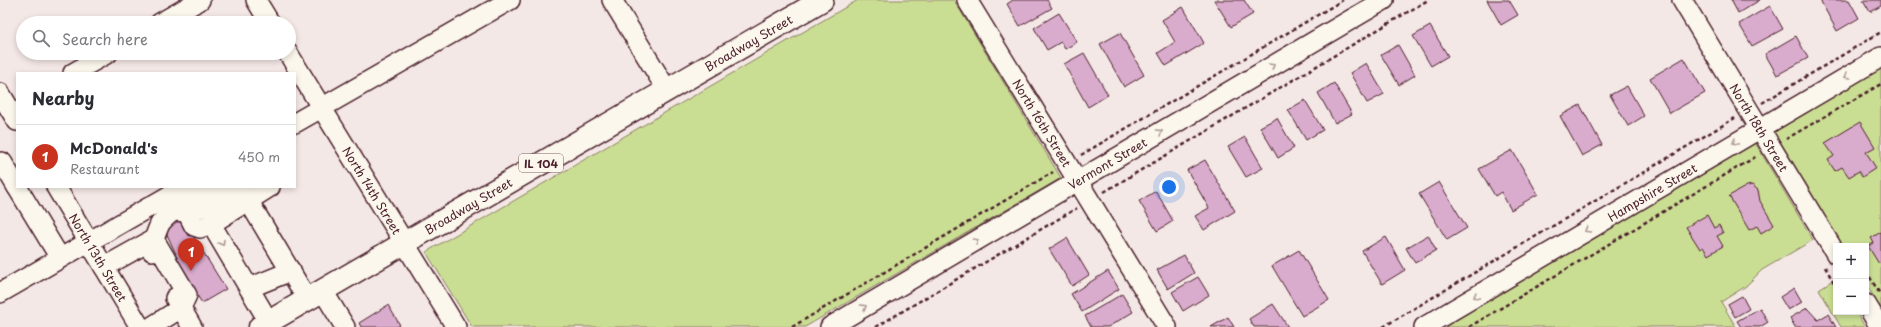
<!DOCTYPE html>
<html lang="en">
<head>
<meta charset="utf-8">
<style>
	:root { --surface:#fff; --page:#f7f7f7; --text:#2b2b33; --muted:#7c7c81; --line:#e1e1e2; --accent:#c8321e }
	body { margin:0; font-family:"Playpen Sans",sans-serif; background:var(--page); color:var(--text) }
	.controls { position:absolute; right:12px; bottom:12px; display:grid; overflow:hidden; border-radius:0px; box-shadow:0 2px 6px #0003 }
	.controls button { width:36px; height:36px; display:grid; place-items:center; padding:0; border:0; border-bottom:1px solid var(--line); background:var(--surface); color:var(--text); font:20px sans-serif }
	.you { position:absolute; left:1169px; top:187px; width:14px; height:14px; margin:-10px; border:3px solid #fff; border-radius:50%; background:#1a73e8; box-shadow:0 0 0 6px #1a73e833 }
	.badge { display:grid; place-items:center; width:26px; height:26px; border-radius:50%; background:var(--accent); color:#fff; font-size:13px; font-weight:700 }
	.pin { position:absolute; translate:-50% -33px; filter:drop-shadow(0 1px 2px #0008) }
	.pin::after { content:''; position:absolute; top:21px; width:14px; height:12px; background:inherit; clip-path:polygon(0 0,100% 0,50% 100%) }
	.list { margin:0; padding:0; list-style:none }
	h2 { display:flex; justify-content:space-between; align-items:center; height:52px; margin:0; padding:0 16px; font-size:17px }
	h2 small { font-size:13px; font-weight:400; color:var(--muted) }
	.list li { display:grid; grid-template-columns:26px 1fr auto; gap:12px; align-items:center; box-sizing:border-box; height:64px; padding:0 16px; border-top:1px solid var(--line) }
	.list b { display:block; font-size:15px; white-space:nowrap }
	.list p { margin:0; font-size:13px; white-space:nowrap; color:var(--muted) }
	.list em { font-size:13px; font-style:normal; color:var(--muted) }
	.icon { flex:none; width:22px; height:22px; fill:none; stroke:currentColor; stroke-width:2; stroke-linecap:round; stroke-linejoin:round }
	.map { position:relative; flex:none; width:1881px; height:327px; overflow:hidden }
	.search { position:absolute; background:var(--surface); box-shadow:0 2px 6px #0003; left:16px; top:16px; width:280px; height:44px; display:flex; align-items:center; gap:10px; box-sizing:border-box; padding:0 14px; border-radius:22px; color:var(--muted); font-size:15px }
	.panel { position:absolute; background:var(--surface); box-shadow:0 2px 6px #0003; left:16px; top:72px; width:280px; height:116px; border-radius:0px }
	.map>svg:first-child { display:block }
</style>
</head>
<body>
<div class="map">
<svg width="1881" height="327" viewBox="0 0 1881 327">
	<rect width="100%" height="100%" fill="#f4e8e6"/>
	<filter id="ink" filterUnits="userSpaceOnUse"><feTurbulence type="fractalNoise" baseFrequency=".025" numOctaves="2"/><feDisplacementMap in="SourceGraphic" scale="8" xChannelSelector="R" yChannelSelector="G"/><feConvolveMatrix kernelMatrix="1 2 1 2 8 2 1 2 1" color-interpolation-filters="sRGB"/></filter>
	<g filter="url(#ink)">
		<!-- green -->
		<path fill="#cade93" stroke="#8a7e5f" d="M 858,0 L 954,0 L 1061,178 L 805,327 L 472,327 L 426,252 Z
			M 1881,67 L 1881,309 L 1866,284 L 1866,246 L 1843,246 L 1772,131 Z
			M 1754,141 L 1813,240 L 1762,270 L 1746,286 L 1721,302 L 1736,327 L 1438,327 Z
			M 1836,278 L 1836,312 L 1856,312 L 1865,327 L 1841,327 L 1819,289 Z"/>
		<!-- building -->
		<path fill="#d9abcd" stroke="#4a1f2b" d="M 1013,0 L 1047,0 L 1052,8 L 1020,26 L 1007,4 Z
			M 1214,0 L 1244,0 L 1253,14 L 1231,27 Z
			M 1487,0 L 1509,0 L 1518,15 L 1501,25 Z
			M 1731,0 L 1760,0 L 1738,13 Z
			M 1820,0 L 1849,0 L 1859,18 L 1837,31 Z
			M 1863,0 L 1881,0 L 1881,6 L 1870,12 Z
			M 1770,6 L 1783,29 L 1752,46 L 1739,24 Z
			M 1183,7 L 1204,43 L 1166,66 L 1158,53 L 1175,42 L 1162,20 Z
			M 1059,13 L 1077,42 L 1065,49 L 1061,42 L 1047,50 L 1034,28 Z
			M 1430,26 L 1448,56 L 1431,66 L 1413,36 Z
			M 1120,33 L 1144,75 L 1124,87 L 1100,44 Z
			M 1796,36 L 1808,58 L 1777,75 L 1765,54 Z
			M 1398,45 L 1415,75 L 1399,85 L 1381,55 Z
			M 1084,53 L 1108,95 L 1088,107 L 1064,64 Z
			M 1684,58 L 1705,93 L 1670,113 L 1650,78 Z
			M 1366,63 L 1384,94 L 1367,103 L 1350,73 Z
			M 1334,83 L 1352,114 L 1335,123 L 1318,93 Z
			M 1627,86 L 1644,116 L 1628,126 L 1610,95 Z
			M 1305,100 L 1323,130 L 1306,140 L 1288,110 Z
			M 1580,105 L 1602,145 L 1582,156 L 1560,116 Z
			M 1277,118 L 1294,148 L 1278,158 L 1260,127 Z
			M 1860,122 L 1875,147 L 1866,152 L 1876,168 L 1862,177 L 1859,171 L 1849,177 L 1842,167 L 1835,171 L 1828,160 L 1834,156 L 1825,143 Z
			M 1245,137 L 1263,168 L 1246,177 L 1228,147 Z
			M 1512,150 L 1538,194 L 1511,210 L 1501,192 L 1495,196 L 1479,169 Z
			M 1205,160 L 1235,211 L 1204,230 L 1195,216 L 1209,208 L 1187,170 Z
			M 1439,182 L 1467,228 L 1447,240 L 1419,194 Z
			M 1752,185 L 1758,190 L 1760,201 L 1774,225 L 1761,233 L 1757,226 L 1749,230 L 1729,196 L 1747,186 Z
			M 1156,191 L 1173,221 L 1157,231 L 1139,201 Z
			M 1707,215 L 1714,228 L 1719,225 L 1723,233 L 1717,236 L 1723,246 L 1708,255 L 1703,247 L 1700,249 L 1686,227 Z
			M 182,218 L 226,289 L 202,303 L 173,257 L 176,254 L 164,228 Z
			M 1881,232 L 1881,262 L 1879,264 L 1868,246 L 1874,243 L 1871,238 Z
			M 1428,235 L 1436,250 L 1415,263 L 1406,248 Z
			M 1386,237 L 1405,270 L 1382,284 L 1362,251 Z
			M 1067,238 L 1089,275 L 1072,286 L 1049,249 Z
			M 1299,250 L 1329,300 L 1302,316 L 1272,266 Z
			M 1184,255 L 1194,273 L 1168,289 L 1157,270 Z
			M 1108,271 L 1119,289 L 1082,312 L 1071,294 Z
			M 1198,277 L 1209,295 L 1183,311 L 1172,292 Z
			M 1794,288 L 1802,302 L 1788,310 L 1780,297 Z
			M 1122,294 L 1133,312 L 1108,327 L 1091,327 L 1085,316 Z
			M 1742,296 L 1749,309 L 1735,317 L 1728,304 Z
			M 1273,304 L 1288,327 L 1254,327 L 1249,319 Z
			M 388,305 L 400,325 L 397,327 L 361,327 L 359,323 Z
			M 1760,308 L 1768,322 L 1760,327 L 1741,327 L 1737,321 Z
			M 1807,308 L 1818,320 L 1828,314 L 1836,327 L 1795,327 L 1790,318 Z
			M 1228,317 L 1234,327 L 1211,327 Z"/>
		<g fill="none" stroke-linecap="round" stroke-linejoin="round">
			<!-- minor casing -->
			<g stroke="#4a1f2b" stroke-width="22">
				<g id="minor">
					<path d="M 256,0 L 270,23"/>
					<path d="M 612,0 L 667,90"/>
					<path id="s1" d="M 967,0 L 1167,327"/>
					<path id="s2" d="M 1682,0 L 1836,254"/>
					<path d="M 160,23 L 200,0"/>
					<path id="s3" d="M 288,53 L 456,327"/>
					<path d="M 73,73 L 108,53"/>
					<path d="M 0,93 L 17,121"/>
					<path d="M 295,123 L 510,0"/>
					<path d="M 0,163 L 2,162 L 17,187"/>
					<path d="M 17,187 L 60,258"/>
					<path id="s4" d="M 56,187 L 140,327"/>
					<path d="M 242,190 L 307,299"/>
					<path d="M 174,211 L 187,212 L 235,197"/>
					<path d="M 187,212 L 194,226 L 200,228 L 211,224"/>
					<path d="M 104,267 L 154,239 L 152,251"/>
					<path d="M 249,288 L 291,271"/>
					<path d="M 323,291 L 345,327"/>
					<path d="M 0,293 L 184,187"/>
					<path d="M 1866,304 L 1880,327"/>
					<path d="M 269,322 L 211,224 L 270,187"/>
					<path d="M 151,327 L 181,308 L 175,298"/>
					<path d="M 192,327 L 181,308 L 187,295 L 154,239 C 156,234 158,228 160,224 C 165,216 194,194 203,190 C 215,186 234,196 243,203"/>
					<path id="s5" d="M 830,327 L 1384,0"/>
					<path id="s6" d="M 1424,327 L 1881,57"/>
				</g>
			</g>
			<!-- major casing -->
			<g stroke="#4a1f2b" stroke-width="25">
				<g id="major">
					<path id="s7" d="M 260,327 L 822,0"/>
				</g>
			</g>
			<!-- path -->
			<path stroke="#4a1f2b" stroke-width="2.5" stroke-dasharray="4 3" stroke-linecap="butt" d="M 1762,103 L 1881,32
				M 1786,139 L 1881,84
				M 1081,155 L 1343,0
				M 1104,192 L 1428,0
				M 1825,267 L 1836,286
				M 1866,271 L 1880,294
				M 792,327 L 1053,172
				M 876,327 L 1077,208
				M 1383,327 L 1735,118
				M 1469,327 L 1757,156"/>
			<!-- minor -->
			<use href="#minor" stroke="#fbf7ec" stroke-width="19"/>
			<!-- major -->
			<use href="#major" stroke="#fbf7ec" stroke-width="22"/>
		</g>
		<!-- one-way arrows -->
		<defs><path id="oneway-chevron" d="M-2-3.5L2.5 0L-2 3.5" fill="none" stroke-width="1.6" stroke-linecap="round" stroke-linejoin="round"/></defs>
		<g stroke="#ab9695">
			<use href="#oneway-chevron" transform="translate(1272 66) rotate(-31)"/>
			<use href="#oneway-chevron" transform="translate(1847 76) rotate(150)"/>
			<use href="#oneway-chevron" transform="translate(1160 132) rotate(-31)"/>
			<use href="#oneway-chevron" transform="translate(1735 142) rotate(149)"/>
			<use href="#oneway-chevron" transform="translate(1587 230) rotate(149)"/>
			<use href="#oneway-chevron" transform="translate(976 241) rotate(-31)"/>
			<use href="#oneway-chevron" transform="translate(222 243) rotate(59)"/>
			<use href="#oneway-chevron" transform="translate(1476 296) rotate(149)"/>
			<use href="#oneway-chevron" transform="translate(864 307) rotate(-31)"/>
		</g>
	</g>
	<g text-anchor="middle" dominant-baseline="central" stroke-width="3" stroke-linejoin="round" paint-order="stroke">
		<!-- shield labels -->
		<rect fill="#fbf7ec" stroke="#7f6065" stroke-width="1" x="519" y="154" width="44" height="18" rx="3"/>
		<g font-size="11" font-weight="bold" fill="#4a1f2b">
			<text x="541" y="163">IL 104</text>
		</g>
		<!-- street labels -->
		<g font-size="12" fill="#4a1f2b" stroke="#fbf7ec">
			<text stroke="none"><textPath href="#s7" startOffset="565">Broadway Street</textPath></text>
			<text stroke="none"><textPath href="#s1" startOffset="144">North 16th Street</textPath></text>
			<text stroke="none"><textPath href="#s2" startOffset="149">North 18th Street</textPath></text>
			<text stroke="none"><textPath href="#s5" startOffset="322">Vermont Street</textPath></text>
			<text stroke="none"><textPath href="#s3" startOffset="161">North 14th Street</textPath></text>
			<text stroke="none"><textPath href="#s6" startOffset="265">Hampshire Street</textPath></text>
			<text stroke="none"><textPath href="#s7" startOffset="241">Broadway Street</textPath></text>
			<text stroke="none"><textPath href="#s4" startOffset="82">North 13th Street</textPath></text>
		</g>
	</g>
</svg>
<div class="controls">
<button>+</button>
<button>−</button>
</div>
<div class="you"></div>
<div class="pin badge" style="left:191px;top:271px">1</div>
<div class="search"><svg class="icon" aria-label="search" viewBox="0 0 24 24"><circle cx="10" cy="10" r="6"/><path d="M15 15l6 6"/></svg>Search here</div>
<section class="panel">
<h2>Nearby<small></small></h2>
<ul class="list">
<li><span class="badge">1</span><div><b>McDonald's</b><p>Restaurant</p></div><em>450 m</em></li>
</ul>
</section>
</div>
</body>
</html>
